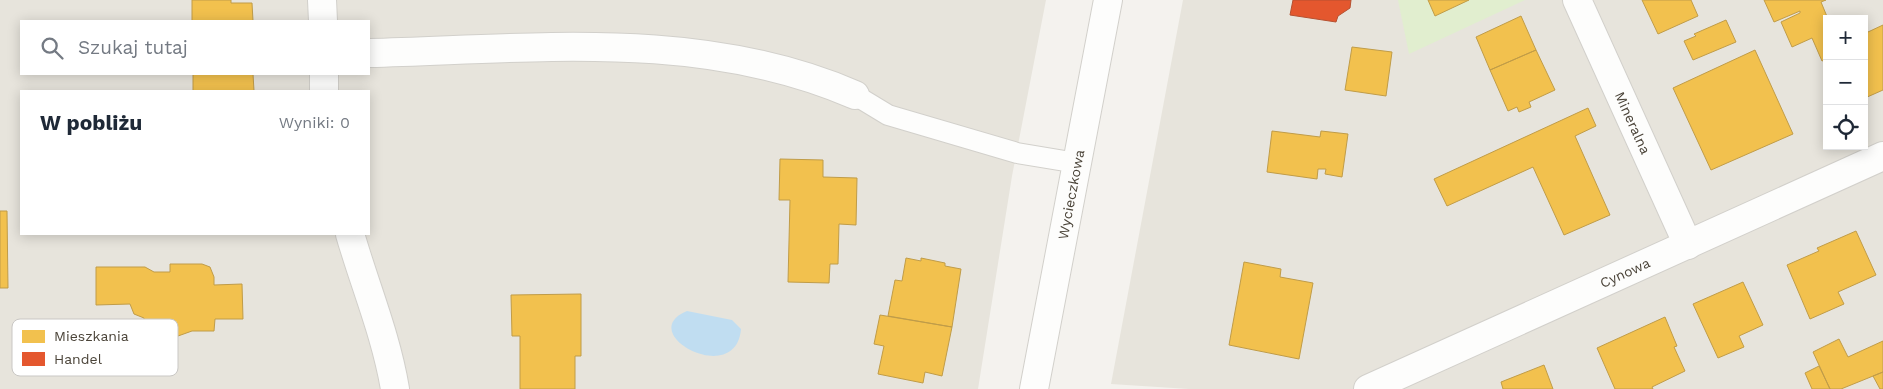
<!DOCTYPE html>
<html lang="pl">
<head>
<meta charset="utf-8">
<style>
	:root { --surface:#fff; --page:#f6f6f7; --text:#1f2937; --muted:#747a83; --line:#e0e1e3 }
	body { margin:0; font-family:"Work Sans",sans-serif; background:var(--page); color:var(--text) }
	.controls { position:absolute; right:15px; top:15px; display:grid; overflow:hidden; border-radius:0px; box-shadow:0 2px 12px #0003 }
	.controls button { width:45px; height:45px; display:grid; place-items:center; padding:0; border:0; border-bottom:1px solid var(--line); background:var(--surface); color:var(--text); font:25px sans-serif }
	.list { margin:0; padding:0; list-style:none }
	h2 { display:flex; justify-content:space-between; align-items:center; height:65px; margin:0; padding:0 20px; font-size:21px }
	h2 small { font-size:16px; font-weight:400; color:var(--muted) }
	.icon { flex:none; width:28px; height:28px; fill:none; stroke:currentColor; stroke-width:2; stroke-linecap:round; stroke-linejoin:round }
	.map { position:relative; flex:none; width:1883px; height:389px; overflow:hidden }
	.search { position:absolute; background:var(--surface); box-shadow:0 2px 12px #0003; left:20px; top:20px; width:350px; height:55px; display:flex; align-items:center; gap:12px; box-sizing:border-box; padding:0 18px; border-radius:0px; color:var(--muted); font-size:19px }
	.panel { position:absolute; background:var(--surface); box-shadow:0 2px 12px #0003; left:20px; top:90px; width:350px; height:145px; border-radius:0px }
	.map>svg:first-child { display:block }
</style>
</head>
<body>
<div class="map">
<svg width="1883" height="389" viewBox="0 0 1883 389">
	<rect width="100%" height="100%" fill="#f4f2ee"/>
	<!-- residential -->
	<path fill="#e7e4dc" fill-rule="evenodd" d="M 0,0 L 1046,0 L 1012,176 L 978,389 L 0,389 ZM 21,21 L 369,21 L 369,74 L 21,74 ZM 21,91 L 369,91 L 369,234 L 21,234 Z
		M 1183,0 L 1883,0 L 1883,389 L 1189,389 L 1111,384 ZM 1827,19 L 1864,19 L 1864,146 L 1827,146 Z"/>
	<!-- green -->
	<path fill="#e1eecf" d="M 1398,0 L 1525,0 L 1409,54 Z"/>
	<!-- water -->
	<path fill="#c0ddf1" d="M 687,311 L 732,320 L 741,329 C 736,389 633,333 687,311 Z"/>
	<!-- homes -->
	<path fill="#f2c14e" stroke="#c09c48" d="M 192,0 L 231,0 L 231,3 L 252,3 L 253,21 L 192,21 Z
		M 1428,0 L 1469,0 L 1435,16 Z
		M 1642,0 L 1691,0 L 1698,16 L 1658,34 Z
		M 1764,0 L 1826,0 L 1821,2 L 1828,19 L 1827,59 L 1822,61 L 1812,38 L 1792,47 L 1781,22 L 1800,13 L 1800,11 L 1774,22 Z
		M 1521,16 L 1536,50 L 1490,70 L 1476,37 Z
		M 1726,20 L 1736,42 L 1693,60 L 1684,41 L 1696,36 L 1694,34 Z
		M 1864,25 L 1868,32 L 1883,25 L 1883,90 L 1865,98 Z
		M 1352,47 L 1392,52 L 1386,96 L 1345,90 Z
		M 1536,50 L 1555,90 L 1529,102 L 1531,107 L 1519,112 L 1517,107 L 1508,111 L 1490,70 Z
		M 1755,50 L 1793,134 L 1711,170 L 1673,88 Z
		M 193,74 L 253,74 L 254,91 L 193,91 Z
		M 1588,108 L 1596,126 L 1575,136 L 1610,215 L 1564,235 L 1533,167 L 1447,206 L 1434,179 Z
		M 1272,131 L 1320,137 L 1321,131 L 1348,134 L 1342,177 L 1325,174 L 1326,169 L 1318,169 L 1317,179 L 1267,172 Z
		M 780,159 L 823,160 L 823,177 L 857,178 L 856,225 L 839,224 L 838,264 L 830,264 L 829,283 L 788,282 L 790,200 L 779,200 Z
		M 0,211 L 7,211 L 8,288 L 0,288 Z
		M 1856,231 L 1876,275 L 1838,292 L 1844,304 L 1810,319 L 1787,265 L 1819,251 L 1817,248 Z
		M 906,258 L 921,261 L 921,258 L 945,263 L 945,266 L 961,269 L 952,327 L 888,316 L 895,280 L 902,281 Z
		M 1244,262 L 1281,269 L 1280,277 L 1313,283 L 1299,359 L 1229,345 Z
		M 170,264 L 202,264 L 210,267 L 214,277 L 214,285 L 242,284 L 243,319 L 215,319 L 214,331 L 192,331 L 178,336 L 167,332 L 144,332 L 144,318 L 134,314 L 130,304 L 96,305 L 96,267 L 145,267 L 154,272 L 170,272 Z
		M 1743,282 L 1763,325 L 1739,336 L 1744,347 L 1718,358 L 1693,304 Z
		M 581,294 L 581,356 L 575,356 L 575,389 L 520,389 L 520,336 L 512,336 L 511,295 Z
		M 880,315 L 952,327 L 942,376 L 925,372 L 923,383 L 878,374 L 884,346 L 874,344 Z
		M 1665,317 L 1677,346 L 1674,347 L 1685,371 L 1652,387 L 1653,389 L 1615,389 L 1597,348 Z
		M 1839,339 L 1848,357 L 1883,341 L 1883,372 L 1841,389 L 1830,389 L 1813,352 Z
		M 1544,365 L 1553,389 L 1503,389 L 1501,382 Z
		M 1819,366 L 1830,389 L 1812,389 L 1805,373 Z
		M 1883,372 L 1883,389 L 1880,389 L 1873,376 Z"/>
	<!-- shops -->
	<path fill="#e4572e" stroke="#b65131" d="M 1293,0 L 1351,0 L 1350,8 L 1338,16 L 1336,22 L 1290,15 Z"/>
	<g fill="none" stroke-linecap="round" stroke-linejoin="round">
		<!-- service casing -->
		<g stroke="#d2d0cb" stroke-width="22">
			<path id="service" d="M 855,95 L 888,115 L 1017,153 L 1077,163"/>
		</g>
		<!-- minor casing -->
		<g stroke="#d2d0cb" stroke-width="30">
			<g id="minor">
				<path d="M 322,0 L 323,21"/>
				<path id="s1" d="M 1577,0 L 1688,245"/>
				<path d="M 369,53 C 532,49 701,28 855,95"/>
				<path d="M 324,74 L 324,91"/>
				<path d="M 350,234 C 365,286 386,335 395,389"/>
				<path id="s2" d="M 1368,389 L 1883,156"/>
			</g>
		</g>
		<!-- tertiary casing -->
		<g stroke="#d2d0cb" stroke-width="30">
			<g id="tertiary">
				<path id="s3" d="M 1034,389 L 1108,0"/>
			</g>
		</g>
		<!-- service -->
		<use href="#service" stroke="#fdfdfc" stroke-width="20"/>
		<!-- minor -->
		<use href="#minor" stroke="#fdfdfc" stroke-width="28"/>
		<!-- tertiary -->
		<use href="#tertiary" stroke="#fdfdfc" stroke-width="28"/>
	</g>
	<g text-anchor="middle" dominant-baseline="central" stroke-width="5" stroke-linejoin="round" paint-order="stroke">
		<!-- street labels -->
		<g font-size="14" fill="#4b4439" stroke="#fff">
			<text stroke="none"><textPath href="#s1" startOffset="135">Mineralna</textPath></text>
			<text stroke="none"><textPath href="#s3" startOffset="198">Wycieczkowa</textPath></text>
			<text stroke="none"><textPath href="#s2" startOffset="282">Cynowa</textPath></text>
		</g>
	</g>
	<!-- legend -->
	<rect x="12" y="319" width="166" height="57" rx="8" fill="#fff" stroke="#c9c7c4" stroke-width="1"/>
	<rect x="22" y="330" width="23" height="13" fill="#f2c14e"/>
	<rect x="22" y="352" width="23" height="14" fill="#e4572e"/>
	<g font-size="14" fill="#4b4439">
		<text x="54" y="341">Mieszkania</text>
		<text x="54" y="364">Handel</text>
	</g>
</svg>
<div class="controls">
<button>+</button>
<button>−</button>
<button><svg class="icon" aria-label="locate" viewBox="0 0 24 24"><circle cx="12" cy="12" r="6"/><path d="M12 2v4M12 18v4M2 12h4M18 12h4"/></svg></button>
</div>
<div class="search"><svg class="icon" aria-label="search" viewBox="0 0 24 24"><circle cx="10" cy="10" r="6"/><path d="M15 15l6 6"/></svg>Szukaj tutaj</div>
<section class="panel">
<h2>W pobliżu<small>Wyniki: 0</small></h2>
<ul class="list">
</ul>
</section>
</div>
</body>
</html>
